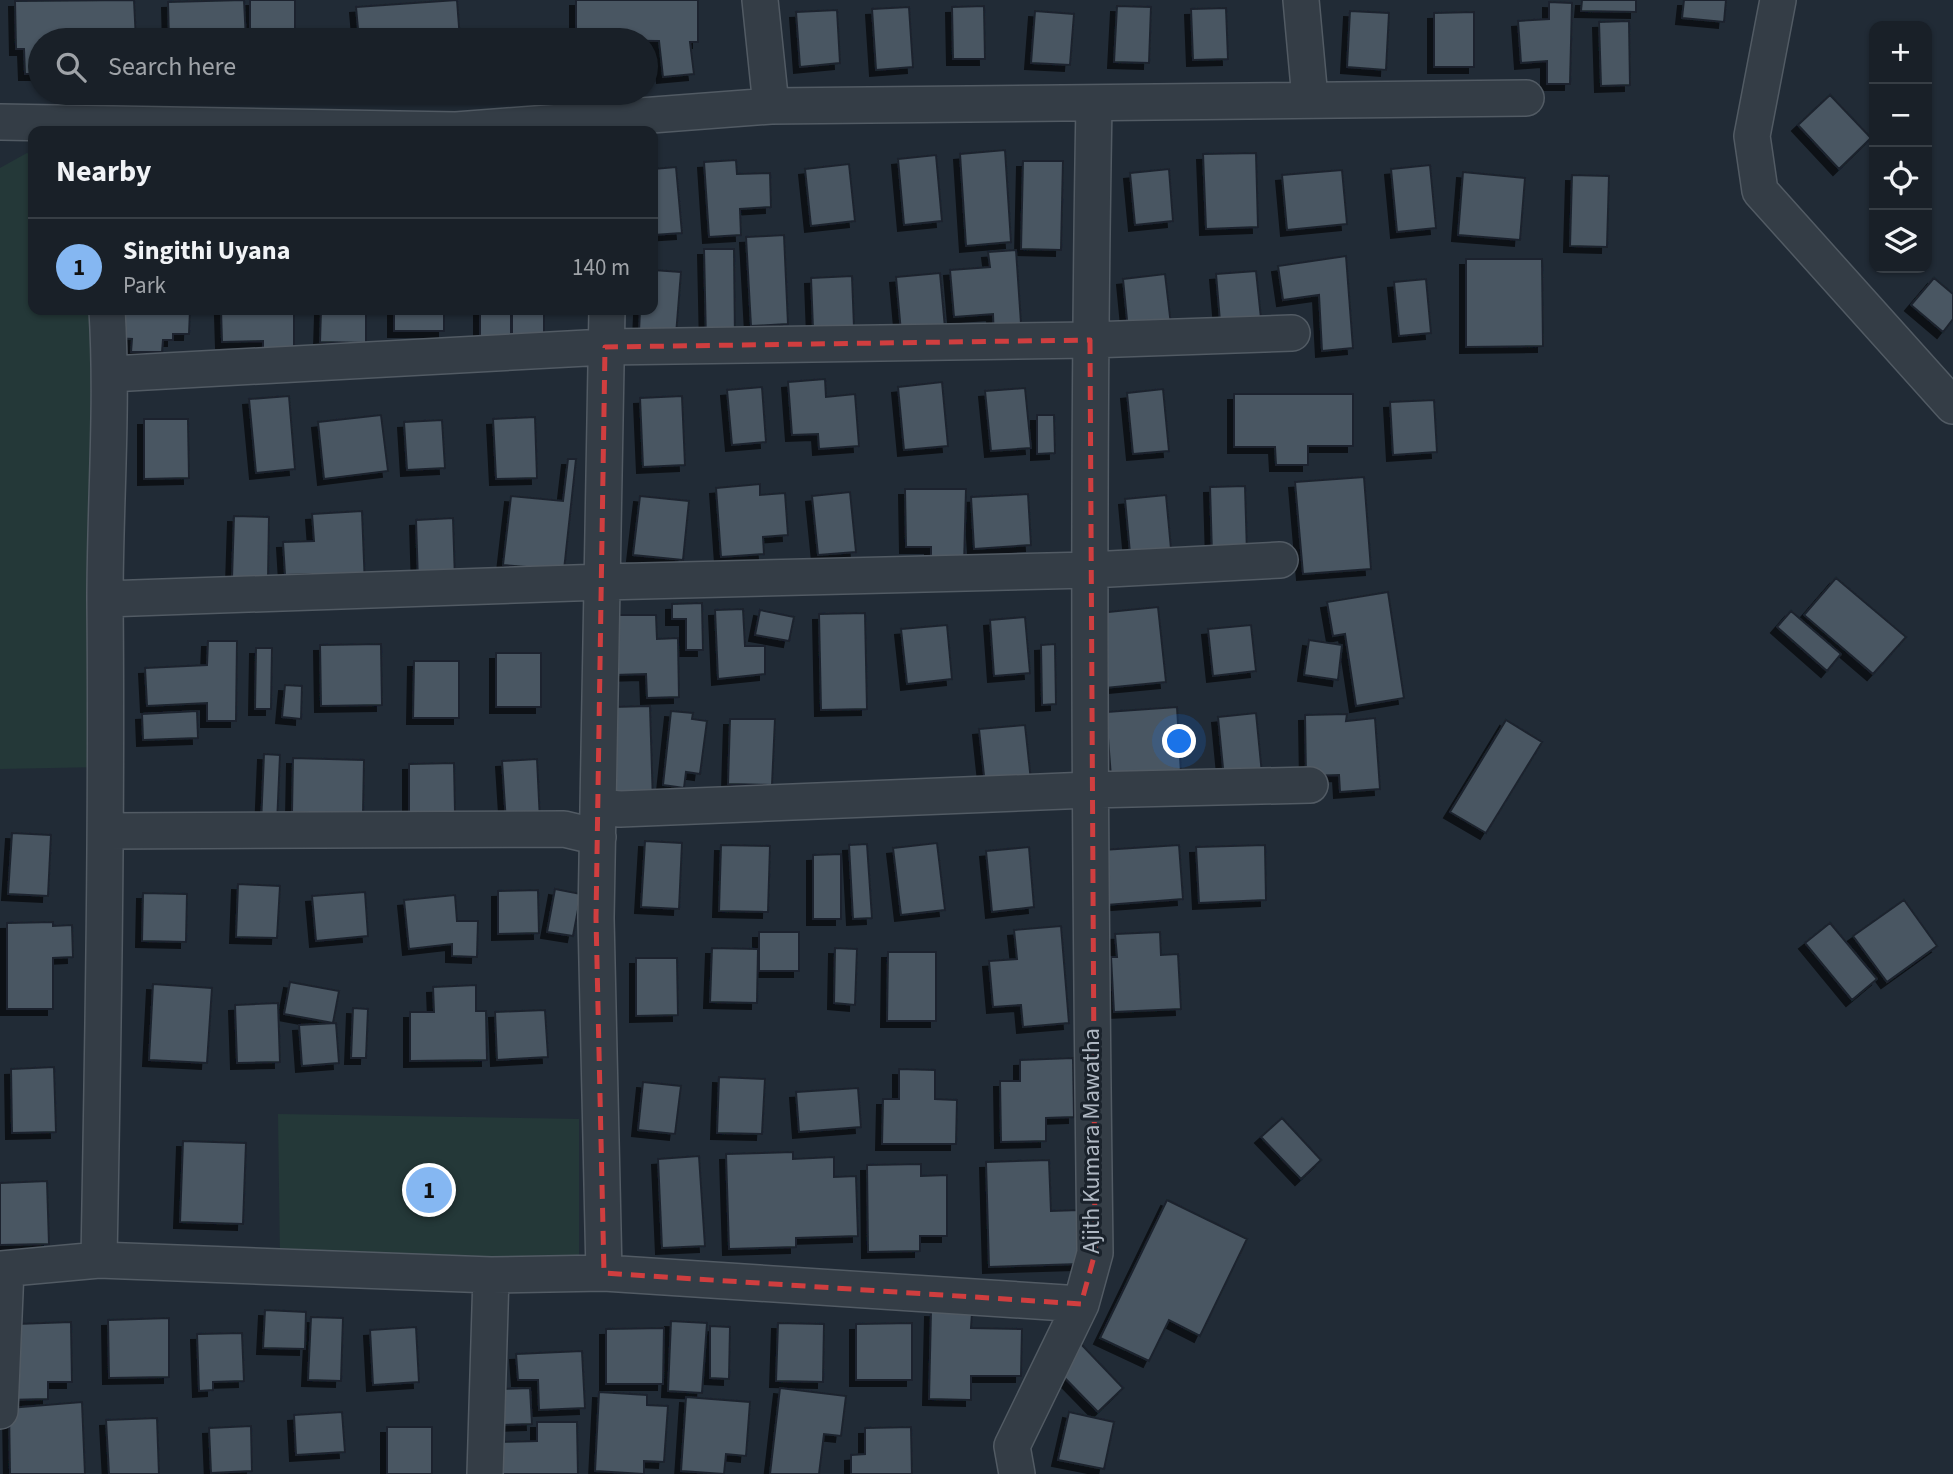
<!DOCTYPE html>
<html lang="en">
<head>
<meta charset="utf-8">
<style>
	:root { --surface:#192028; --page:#222830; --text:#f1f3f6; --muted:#9fa3a8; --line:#373e45; --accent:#85b7f2 }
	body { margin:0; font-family:"Source Sans 3",sans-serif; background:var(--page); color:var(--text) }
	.controls { position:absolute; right:21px; top:21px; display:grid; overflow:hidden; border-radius:14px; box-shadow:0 2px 5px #0004 }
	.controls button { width:63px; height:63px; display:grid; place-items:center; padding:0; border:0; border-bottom:2px solid var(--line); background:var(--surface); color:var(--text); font:35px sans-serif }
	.you { position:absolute; left:1180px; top:742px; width:24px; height:24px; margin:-18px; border:5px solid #fff; border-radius:50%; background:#1a73e8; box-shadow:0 0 0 10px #1a73e833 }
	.badge { display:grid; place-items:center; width:46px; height:46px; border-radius:50%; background:var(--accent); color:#111; font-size:23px; font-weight:700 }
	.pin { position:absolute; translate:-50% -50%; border:4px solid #fff; box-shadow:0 2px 7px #0006 }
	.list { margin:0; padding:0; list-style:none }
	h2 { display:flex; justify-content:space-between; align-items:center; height:91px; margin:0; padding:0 28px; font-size:30px }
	h2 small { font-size:23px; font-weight:400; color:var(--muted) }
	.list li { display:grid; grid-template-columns:46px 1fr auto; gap:21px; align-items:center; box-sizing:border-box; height:98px; padding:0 28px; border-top:2px solid var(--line) }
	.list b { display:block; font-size:26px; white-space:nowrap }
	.list p { margin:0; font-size:23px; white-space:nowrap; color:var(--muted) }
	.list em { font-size:23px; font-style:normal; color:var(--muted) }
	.icon { flex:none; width:38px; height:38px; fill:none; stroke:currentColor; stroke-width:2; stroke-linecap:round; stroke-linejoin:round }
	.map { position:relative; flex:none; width:1953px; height:1474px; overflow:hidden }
	.search { position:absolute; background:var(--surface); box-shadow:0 2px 5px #0004; left:28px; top:28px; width:630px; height:77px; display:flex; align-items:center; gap:18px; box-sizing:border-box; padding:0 24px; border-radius:38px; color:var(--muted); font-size:26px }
	.panel { position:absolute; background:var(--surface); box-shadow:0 2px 5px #0004; left:28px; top:126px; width:630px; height:189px; border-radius:14px }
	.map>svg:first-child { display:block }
</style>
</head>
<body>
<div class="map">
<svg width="1953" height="1474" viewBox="0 0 1953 1474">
	<defs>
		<filter id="shadow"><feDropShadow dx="-6" dy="6" stdDeviation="0" flood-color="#0009"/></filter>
	</defs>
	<rect width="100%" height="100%" fill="#212b36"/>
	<!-- green -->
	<path fill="#243838" d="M 27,153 L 33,156 L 33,310 L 92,310 L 102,767 L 0,769 L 0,168 Z
		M 278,1114 L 579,1119 L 579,1266 L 280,1260 Z"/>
	<!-- building -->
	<path fill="#495662" stroke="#1c242d" stroke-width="2" filter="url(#shadow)" d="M 134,0 L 136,40 L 40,40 L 40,74 L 25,74 L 24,49 L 16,49 L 15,1 Z
		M 244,0 L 246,40 L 169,40 L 168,2 Z
		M 250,0 L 295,0 L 295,40 L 250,40 Z
		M 457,0 L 460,40 L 359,40 L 356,7 Z
		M 576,0 L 698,0 L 698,42 L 690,42 L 694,74 L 663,77 L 659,41 L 576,40 Z
		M 1582,0 L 1636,0 L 1636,12 L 1581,11 Z
		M 1684,0 L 1726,0 L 1724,22 L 1682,18 Z
		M 1549,2 L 1572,3 L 1570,84 L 1547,84 L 1547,61 L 1521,63 L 1518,21 L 1549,19 Z
		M 984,6 L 985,59 L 953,59 L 952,7 Z
		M 1117,6 L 1151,7 L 1149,63 L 1114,62 Z
		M 909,7 L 913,67 L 876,70 L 872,9 Z
		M 1226,8 L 1228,59 L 1193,60 L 1191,9 Z
		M 837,10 L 840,63 L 800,67 L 796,12 Z
		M 1035,11 L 1074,14 L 1070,65 L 1031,63 Z
		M 1350,11 L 1389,13 L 1386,70 L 1347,67 Z
		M 1474,12 L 1474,67 L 1434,67 L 1434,13 Z
		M 1629,21 L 1630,85 L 1601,86 L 1599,22 Z
		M 1830,95 L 1871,138 L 1839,169 L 1798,125 Z
		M 1005,150 L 1011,242 L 966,246 L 960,154 Z
		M 1256,153 L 1258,227 L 1206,229 L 1203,154 Z
		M 936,155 L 942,221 L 904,225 L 898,159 Z
		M 736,160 L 737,174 L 770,173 L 771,207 L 740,209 L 741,235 L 709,237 L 704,162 Z
		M 1023,161 L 1063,161 L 1061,250 L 1021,249 Z
		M 849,164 L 855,221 L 811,226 L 805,169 Z
		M 1430,165 L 1436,228 L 1397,232 L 1391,169 Z
		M 676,167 L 682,233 L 653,235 L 653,169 Z
		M 1169,169 L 1173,221 L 1135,225 L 1130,173 Z
		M 1342,170 L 1347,224 L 1287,230 L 1282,175 Z
		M 1463,172 L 1525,178 L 1520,240 L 1458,235 Z
		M 1572,175 L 1609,176 L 1607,247 L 1570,246 Z
		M 784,235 L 788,324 L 751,326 L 746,237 Z
		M 704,249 L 734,249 L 735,340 L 706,341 Z
		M 1016,250 L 1022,338 L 994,340 L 993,314 L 954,317 L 950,270 L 990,267 L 988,252 Z
		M 1346,256 L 1353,348 L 1322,351 L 1319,295 L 1283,300 L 1278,266 Z
		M 1466,259 L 1542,259 L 1543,346 L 1466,347 Z
		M 653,270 L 681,272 L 676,335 L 639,332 L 640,310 L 653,310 Z
		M 1256,271 L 1262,328 L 1221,333 L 1216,274 Z
		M 940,273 L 945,328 L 901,332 L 896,277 Z
		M 1165,274 L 1171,325 L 1128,330 L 1123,279 Z
		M 852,276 L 854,327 L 813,329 L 811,278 Z
		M 1934,278 L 1953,294 L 1953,319 L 1943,332 L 1911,305 Z
		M 1426,279 L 1431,333 L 1399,336 L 1394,282 Z
		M 115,310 L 190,310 L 189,334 L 173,334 L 173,340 L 163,340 L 162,352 L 131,352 L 132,339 L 114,338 Z
		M 221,310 L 294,310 L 294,354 L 263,354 L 263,341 L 222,342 Z
		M 321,310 L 366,310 L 366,343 L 320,342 Z
		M 394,310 L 444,310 L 444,331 L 394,331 Z
		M 480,310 L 511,310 L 511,346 L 480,346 Z
		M 512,310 L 544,310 L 544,339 L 512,338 Z
		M 825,379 L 826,397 L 855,394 L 859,446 L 819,449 L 818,434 L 792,435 L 788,382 Z
		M 942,382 L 948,446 L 904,450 L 898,387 Z
		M 762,387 L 766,442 L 732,445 L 727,390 Z
		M 1025,388 L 1031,448 L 991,451 L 985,391 Z
		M 1163,389 L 1169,451 L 1133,454 L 1127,393 Z
		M 1234,394 L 1353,394 L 1353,446 L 1308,446 L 1308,465 L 1276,465 L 1275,447 L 1234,447 Z
		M 289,396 L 295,469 L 256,473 L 249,399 Z
		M 682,396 L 685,465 L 643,467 L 640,398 Z
		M 1434,400 L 1437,452 L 1393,455 L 1390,402 Z
		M 381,415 L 388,471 L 324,479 L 318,422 Z
		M 1037,415 L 1054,415 L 1055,453 L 1037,454 Z
		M 535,417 L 537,478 L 496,479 L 493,419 Z
		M 144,419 L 188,419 L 189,478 L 144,479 Z
		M 442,420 L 445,468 L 407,470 L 404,422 Z
		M 568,459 L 576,459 L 564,570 L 503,565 L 511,496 L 563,501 Z
		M 1364,477 L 1371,569 L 1303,574 L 1295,482 Z
		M 760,484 L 760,495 L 785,493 L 788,535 L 763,537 L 764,554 L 721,557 L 716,488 Z
		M 1245,486 L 1247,553 L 1212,554 L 1210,487 Z
		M 905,489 L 966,489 L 964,565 L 931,565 L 931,547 L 906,547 Z
		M 850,492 L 856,552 L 818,555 L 812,496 Z
		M 1028,494 L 1031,545 L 974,549 L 971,497 Z
		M 1166,495 L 1171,549 L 1130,553 L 1125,499 Z
		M 640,496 L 689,501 L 683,560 L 633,555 Z
		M 362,511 L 365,586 L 316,588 L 315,574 L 285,575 L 283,542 L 314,541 L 312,514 Z
		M 234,516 L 269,517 L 268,579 L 232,578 Z
		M 453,518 L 455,580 L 418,582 L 416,520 Z
		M 1836,578 L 1906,637 L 1873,674 L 1804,615 Z
		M 1388,592 L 1404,698 L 1356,706 L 1345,634 L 1333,636 L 1327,602 Z
		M 702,603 L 703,650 L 686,650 L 686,619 L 672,619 L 672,604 Z
		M 1158,607 L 1166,682 L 1105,688 L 1098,613 Z
		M 743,609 L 745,646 L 765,646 L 765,674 L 718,679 L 715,610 Z
		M 760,610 L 794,617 L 789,641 L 755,635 Z
		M 1791,611 L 1841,654 L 1827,671 L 1777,627 Z
		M 865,613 L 867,709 L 821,710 L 819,614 Z
		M 613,615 L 656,615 L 657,639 L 678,638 L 679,697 L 647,698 L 646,674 L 614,675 Z
		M 1025,617 L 1030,673 L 994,676 L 990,620 Z
		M 947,625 L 952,679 L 907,684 L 901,629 Z
		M 1251,625 L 1256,671 L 1213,676 L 1208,629 Z
		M 1309,640 L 1342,645 L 1338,680 L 1304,675 Z
		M 208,641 L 237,641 L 236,721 L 207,721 L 207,703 L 147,706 L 145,668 L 207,665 Z
		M 381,644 L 382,705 L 321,706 L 320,645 Z
		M 1055,644 L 1056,704 L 1042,705 L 1041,645 Z
		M 256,648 L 272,648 L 271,709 L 255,709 Z
		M 496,653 L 541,653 L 541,707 L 496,707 Z
		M 414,661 L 459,661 L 459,718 L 413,718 Z
		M 285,685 L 302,686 L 301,719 L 282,717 Z
		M 650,706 L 653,803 L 613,804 L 611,707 Z
		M 1177,707 L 1181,773 L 1111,777 L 1106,712 Z
		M 197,711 L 198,738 L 143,740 L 142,714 Z
		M 671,711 L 693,713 L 692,719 L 707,721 L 700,774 L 686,772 L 684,788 L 663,785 Z
		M 1256,713 L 1262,774 L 1224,778 L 1218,717 Z
		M 1347,714 L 1346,721 L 1375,718 L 1380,789 L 1340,792 L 1339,775 L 1306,776 L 1305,715 Z
		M 730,719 L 775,719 L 772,785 L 728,784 Z
		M 1506,720 L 1542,742 L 1486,833 L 1450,812 Z
		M 1025,725 L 1031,781 L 985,785 L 979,729 Z
		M 264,754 L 280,755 L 277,824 L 261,824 Z
		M 293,758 L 364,760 L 363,814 L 292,812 Z
		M 537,759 L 540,821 L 506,823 L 502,761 Z
		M 454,763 L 455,812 L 409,813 L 409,764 Z
		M 12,833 L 51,835 L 48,896 L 8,894 Z
		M 645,841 L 682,843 L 679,909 L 641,907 Z
		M 937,843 L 945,910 L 901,915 L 893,848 Z
		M 867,844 L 872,918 L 853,919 L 849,845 Z
		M 721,845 L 770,846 L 768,912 L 719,911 Z
		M 1179,845 L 1183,899 L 1106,905 L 1102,850 Z
		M 1265,845 L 1266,900 L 1199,903 L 1196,847 Z
		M 1029,847 L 1034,907 L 992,912 L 986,851 Z
		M 841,854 L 841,919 L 813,919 L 813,855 Z
		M 238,884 L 280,886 L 277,938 L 236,937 Z
		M 555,889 L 581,894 L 573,936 L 547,932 Z
		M 538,890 L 539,933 L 498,934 L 498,891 Z
		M 365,892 L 368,936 L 316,941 L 312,896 Z
		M 143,893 L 187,894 L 186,942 L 142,941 Z
		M 455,895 L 457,921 L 478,921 L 477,957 L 452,956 L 452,944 L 409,949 L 404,900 Z
		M 1904,900 L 1937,946 L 1887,982 L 1853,936 Z
		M 53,922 L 53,926 L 72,925 L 73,957 L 53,958 L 53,1009 L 7,1009 L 7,923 Z
		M 1830,923 L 1877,979 L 1852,1000 L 1805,943 Z
		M 1061,926 L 1069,1023 L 1023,1027 L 1021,1005 L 993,1007 L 989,961 L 1017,959 L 1014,930 Z
		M 759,932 L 799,932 L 799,971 L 759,971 Z
		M 1160,932 L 1161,955 L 1178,954 L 1181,1009 L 1114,1012 L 1111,957 L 1117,957 L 1115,934 Z
		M 712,948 L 758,949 L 757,1003 L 710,1002 Z
		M 835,948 L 857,949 L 855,1005 L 834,1003 Z
		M 888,952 L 936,952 L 936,1021 L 887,1021 Z
		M 636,958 L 677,958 L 678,1015 L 636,1016 Z
		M 290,982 L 339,991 L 333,1023 L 284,1014 Z
		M 153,984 L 212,988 L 207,1063 L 149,1060 Z
		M 476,985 L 476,1011 L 486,1011 L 487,1060 L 410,1061 L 410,1012 L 434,1012 L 433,987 Z
		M 278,1003 L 280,1062 L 237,1063 L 235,1005 Z
		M 353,1008 L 368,1009 L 366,1058 L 351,1058 Z
		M 545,1010 L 548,1057 L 497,1060 L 495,1012 Z
		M 336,1023 L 339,1063 L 302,1066 L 299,1025 Z
		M 1073,1058 L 1074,1117 L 1046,1118 L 1046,1141 L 1001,1142 L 1000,1081 L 1020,1081 L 1020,1060 Z
		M 54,1067 L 56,1132 L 12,1133 L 11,1069 Z
		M 899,1069 L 935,1070 L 935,1099 L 957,1100 L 956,1144 L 882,1144 L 883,1099 L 899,1099 Z
		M 719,1077 L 765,1079 L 762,1134 L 717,1133 Z
		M 643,1082 L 681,1086 L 675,1134 L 638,1130 Z
		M 858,1088 L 861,1127 L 799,1132 L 796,1092 Z
		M 1282,1118 L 1321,1160 L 1301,1179 L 1261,1137 Z
		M 183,1141 L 246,1143 L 243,1224 L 180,1222 Z
		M 793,1152 L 793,1159 L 834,1157 L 834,1177 L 856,1176 L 858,1236 L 796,1238 L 796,1247 L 729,1249 L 726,1154 Z
		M 699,1156 L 705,1246 L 662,1248 L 658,1159 Z
		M 1049,1160 L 1051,1211 L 1079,1210 L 1080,1264 L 989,1267 L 986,1162 Z
		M 921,1164 L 921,1176 L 947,1175 L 947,1236 L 920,1236 L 920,1251 L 868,1252 L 867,1165 Z
		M 47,1181 L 49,1244 L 0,1245 L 0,1183 Z
		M 1167,1200 L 1247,1239 L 1200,1336 L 1169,1320 L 1149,1361 L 1100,1338 Z
		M 265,1310 L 306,1312 L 305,1349 L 263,1348 Z
		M 931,1311 L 972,1313 L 971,1328 L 1022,1329 L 1021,1376 L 971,1376 L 971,1400 L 929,1399 Z
		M 311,1317 L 343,1318 L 341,1381 L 308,1380 Z
		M 169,1318 L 169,1377 L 109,1378 L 108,1320 Z
		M 671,1321 L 707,1323 L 702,1393 L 668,1391 Z
		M 71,1322 L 72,1382 L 48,1382 L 48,1399 L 7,1400 L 16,1324 Z
		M 778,1323 L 824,1324 L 823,1382 L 776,1381 Z
		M 912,1323 L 912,1380 L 856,1380 L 856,1324 Z
		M 710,1326 L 730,1327 L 729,1379 L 710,1378 Z
		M 416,1327 L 419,1382 L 373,1385 L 370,1330 Z
		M 664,1328 L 663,1384 L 606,1384 L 606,1329 Z
		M 242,1333 L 244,1381 L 213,1382 L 213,1390 L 199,1391 L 197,1334 Z
		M 1080,1343 L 1123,1388 L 1098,1412 L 1055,1368 Z
		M 582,1351 L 585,1408 L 539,1410 L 538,1380 L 518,1380 L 516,1354 Z
		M 530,1388 L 532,1424 L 502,1425 L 500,1389 Z
		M 780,1388 L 846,1396 L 841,1436 L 824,1434 L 819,1474 L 770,1474 Z
		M 599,1392 L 647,1395 L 647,1405 L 668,1406 L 664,1462 L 644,1461 L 644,1474 L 595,1471 Z
		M 686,1397 L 750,1402 L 746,1456 L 726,1454 L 724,1474 L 681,1471 Z
		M 82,1402 L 85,1474 L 10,1474 L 9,1408 Z
		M 342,1412 L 345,1452 L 296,1455 L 294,1415 Z
		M 1069,1412 L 1114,1422 L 1104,1469 L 1058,1460 Z
		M 157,1418 L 159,1474 L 109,1474 L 106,1420 Z
		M 537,1422 L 577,1422 L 578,1474 L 498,1474 L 498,1442 L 537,1441 Z
		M 251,1426 L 252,1471 L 211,1473 L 209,1428 Z
		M 387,1427 L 432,1427 L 432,1474 L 387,1474 Z
		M 911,1427 L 912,1474 L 851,1474 L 851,1455 L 865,1454 L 865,1428 Z"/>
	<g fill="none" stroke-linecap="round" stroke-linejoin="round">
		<!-- minor casing -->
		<g stroke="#525b64" stroke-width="38">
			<path id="minor" d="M 760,0 L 771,106
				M 1301,0 L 1310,99
				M 1778,0 L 1752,136 L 1760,191 L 1953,406
				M 0,122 L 456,130 L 771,106 L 1526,98
				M 111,374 L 605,347 L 1090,340 L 1292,333
				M 105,599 L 603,582 L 1090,570 L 1280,560
				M 598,807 L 620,809 L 1089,790 L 1310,785
				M 107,831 L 564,829 L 598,837
				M 99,1260 C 103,1040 107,820 105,600 C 105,503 113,407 107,310
				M 0,1269 L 99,1260 L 491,1275 L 604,1273 L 1081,1304
				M 604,1273 L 596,918 L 607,310
				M 0,1411 L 6,1269
				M 485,1474 L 491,1275
				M 1017,1474 L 1012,1446 L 1081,1304 L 1095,1253 C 1090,870 1087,487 1094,104"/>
		</g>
		<!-- minor -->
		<use href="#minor" stroke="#343d46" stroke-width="35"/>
	</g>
	<!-- marked area -->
	<path fill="none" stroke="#d03e3f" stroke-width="5" stroke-dasharray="14 9" stroke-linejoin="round" d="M 1090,340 L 1095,1253 L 1081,1304 L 604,1273 L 596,918 L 605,347 Z"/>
	<g text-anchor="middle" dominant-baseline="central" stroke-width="6" stroke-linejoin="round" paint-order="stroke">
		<!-- street labels -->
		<g font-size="24" fill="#afb8c3" stroke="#1a222b">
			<text transform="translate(1091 1141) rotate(-90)">Ajith Kumara Mawatha</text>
		</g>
	</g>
</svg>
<div class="controls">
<button>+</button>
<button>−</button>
<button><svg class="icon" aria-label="locate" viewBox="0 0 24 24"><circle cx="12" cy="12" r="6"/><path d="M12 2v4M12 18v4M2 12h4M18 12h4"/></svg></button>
<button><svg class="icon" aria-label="layers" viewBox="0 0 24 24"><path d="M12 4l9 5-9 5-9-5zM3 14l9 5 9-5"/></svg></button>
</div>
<div class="you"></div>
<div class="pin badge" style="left:429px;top:1190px">1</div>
<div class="search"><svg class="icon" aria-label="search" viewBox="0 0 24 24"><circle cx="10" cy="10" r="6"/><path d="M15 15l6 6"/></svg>Search here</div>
<section class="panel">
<h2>Nearby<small></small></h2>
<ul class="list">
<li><span class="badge">1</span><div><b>Singithi Uyana</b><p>Park</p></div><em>140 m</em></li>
</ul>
</section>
</div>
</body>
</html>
